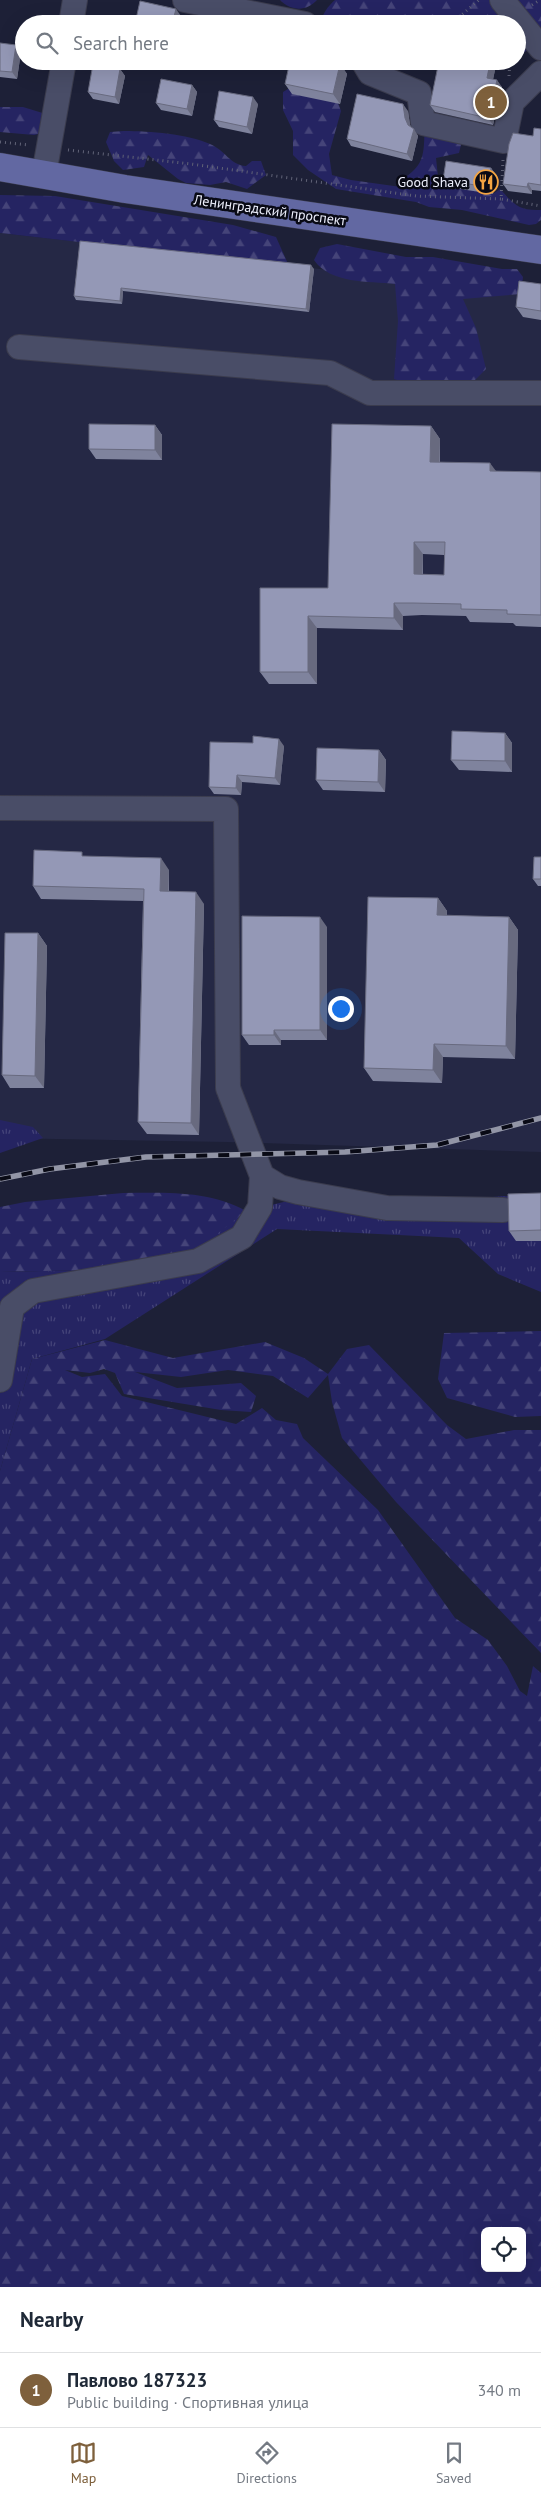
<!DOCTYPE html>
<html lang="en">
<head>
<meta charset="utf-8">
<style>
	:root { --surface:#fff; --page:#f2f2f3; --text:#1f2937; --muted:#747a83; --line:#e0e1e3; --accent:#7e603c }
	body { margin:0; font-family:"PT Sans",sans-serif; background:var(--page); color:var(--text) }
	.controls { position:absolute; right:15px; bottom:15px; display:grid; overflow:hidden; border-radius:8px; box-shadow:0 5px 20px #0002 }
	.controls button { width:45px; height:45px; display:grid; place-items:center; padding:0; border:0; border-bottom:1px solid var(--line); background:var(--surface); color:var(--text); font:25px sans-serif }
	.you { position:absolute; left:340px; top:1008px; width:18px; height:18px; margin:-12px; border:4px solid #fff; border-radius:50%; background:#1a73e8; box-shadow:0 0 0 8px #1a73e833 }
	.badge { display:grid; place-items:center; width:32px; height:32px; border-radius:50%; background:var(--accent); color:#fff; font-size:16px; font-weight:700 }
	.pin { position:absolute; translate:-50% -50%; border:2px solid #fff; box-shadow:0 1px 5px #0006 }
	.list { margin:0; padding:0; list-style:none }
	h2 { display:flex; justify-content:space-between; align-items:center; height:65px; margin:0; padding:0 20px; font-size:21px }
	h2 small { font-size:16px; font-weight:400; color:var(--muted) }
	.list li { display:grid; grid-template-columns:32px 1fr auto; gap:15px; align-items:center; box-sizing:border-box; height:75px; padding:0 20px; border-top:1px solid var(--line) }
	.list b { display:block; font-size:19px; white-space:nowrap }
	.list p { margin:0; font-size:16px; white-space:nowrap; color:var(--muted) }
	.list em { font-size:16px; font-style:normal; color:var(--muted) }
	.icon { flex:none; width:28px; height:28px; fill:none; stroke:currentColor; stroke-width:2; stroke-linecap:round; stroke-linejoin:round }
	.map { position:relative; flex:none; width:541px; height:2287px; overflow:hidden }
	.search { position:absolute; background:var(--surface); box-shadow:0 5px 20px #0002; left:15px; right:15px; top:15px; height:55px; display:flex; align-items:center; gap:12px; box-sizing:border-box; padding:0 18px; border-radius:28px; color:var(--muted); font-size:19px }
	.sheet { height:140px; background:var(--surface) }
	nav { display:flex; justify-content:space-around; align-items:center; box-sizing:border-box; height:70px; border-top:1px solid var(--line); background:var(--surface); font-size:14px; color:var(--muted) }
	nav a { display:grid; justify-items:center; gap:2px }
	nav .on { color:var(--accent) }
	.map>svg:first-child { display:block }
</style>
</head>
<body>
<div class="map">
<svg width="541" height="2287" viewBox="0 0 541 2287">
	<defs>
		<pattern id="grass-tufts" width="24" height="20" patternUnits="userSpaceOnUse" patternTransform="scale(1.25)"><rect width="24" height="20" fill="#252462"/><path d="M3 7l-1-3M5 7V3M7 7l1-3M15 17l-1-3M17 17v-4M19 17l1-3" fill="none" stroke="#454479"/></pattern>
		<pattern id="forest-firs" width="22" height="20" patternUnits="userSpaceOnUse" patternTransform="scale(1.25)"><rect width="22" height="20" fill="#252462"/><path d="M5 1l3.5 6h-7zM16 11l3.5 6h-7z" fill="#454479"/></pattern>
	</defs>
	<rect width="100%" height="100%" fill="#1d2037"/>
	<!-- built -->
	<path fill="#252845" d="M 0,233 L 320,269 L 541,297 L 541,1152 L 227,1142 L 0,1138 Z"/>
	<!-- grass -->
	<path fill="url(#grass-tufts)" d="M 0,1120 L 33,1127 L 43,1138 L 0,1153 Z
		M 326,1192 L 442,1202 L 503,1196 L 541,1198 L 541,1292 L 498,1274 L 459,1238 L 277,1229 L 105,1339 L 32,1359 L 0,1471 L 0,1272 L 88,1270 L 246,1211 Z"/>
	<!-- forest -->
	<path fill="url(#forest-firs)" fill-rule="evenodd" d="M 280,0 L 317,0 C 306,12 291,11 280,0 Z
		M 335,0 L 541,0 L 541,61 L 537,53 L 526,51 L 517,58 L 517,24 L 321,24 C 322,14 328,6 335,0 Z
		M 348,61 L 436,61 C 423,75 364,71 348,61 Z
		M 298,83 L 335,94 L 341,111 L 329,154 L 332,175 L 351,180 L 401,187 L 399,181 C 428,165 423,151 425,122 L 465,128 L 459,153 L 436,158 L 439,186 L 446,182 L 476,181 L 493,194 L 500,189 C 515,205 518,211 541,210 L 541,220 L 536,224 L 529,225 L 462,210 L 429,207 L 416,202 L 336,189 L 308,170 L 293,155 L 293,131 L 283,110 L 283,92 Z
		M 0,107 L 23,107 L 49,115 L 46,132 L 34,135 L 0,132 Z
		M 124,131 C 150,131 187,134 210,144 C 225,150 230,165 246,166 L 252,161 L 261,161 L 266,175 L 247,189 L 226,182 L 210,185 L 186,183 L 178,179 L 148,155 L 144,167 L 123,170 L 114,161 L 106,142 L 110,132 Z
		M 0,195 L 55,196 L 233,225 L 276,237 L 289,266 L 0,233 Z
		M 337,244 L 406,257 L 433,257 L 502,269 L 517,269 L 523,277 L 521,294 L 463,299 L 476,328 L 486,369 L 475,380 L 440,387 L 419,387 L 394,379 L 398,321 L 395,284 C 369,281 330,284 314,260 L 320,248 Z
		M 123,1193 C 164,1193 209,1190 246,1211 L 198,1249 L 88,1270 L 0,1272 L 0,1207 L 25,1202 Z
		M 541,1331 L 541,1416 L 515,1417 L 447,1398 L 438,1379 L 444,1333 Z
		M 105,1340 L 173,1358 L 265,1342 L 304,1358 L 328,1374 L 347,1349 L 369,1345 L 447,1425 L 466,1439 L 514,1430 L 541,1430 L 541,1653 L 396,1502 L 342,1438 L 332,1402 L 328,1375 L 308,1398 L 273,1376 L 228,1370 L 181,1377 L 135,1372 L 177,1388 L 241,1383 L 256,1396 L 251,1412 L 221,1410 L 124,1394 L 115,1373 L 104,1369 L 90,1373 L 65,1370 L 82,1377 L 105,1374 L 122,1396 L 236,1424 L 262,1408 L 276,1420 L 297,1424 L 303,1438 L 378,1510 L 455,1618 L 488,1640 L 507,1666 L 520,1691 L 527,1696 L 533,1666 L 541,1673 L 541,2287 L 0,2287 L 0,1471 L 32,1359 ZM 485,2231 L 522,2231 L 522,2268 L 485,2268 Z"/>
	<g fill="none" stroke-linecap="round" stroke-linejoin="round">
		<!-- minor casing -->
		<g stroke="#3b3c4e" stroke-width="26">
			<path id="minor" d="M 185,0 L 305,24
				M 502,0 L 541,48
				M 71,24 L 75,0
				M 363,61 L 370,73 L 419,93 L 423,123 L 504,141 L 512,102 L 541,73
				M 44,174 L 64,61
				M 19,347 L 330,373 L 370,393 L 541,393
				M 0,808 L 226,809 L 228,1088 L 262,1176 L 280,1187 L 298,1192 L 387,1208 L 503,1210
				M 0,1380 L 12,1307 L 33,1291 L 198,1261 L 242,1237 L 260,1207 L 262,1176"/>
		</g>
		<!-- major casing -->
		<g stroke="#3b3c4e" stroke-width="29">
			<path id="major" d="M 0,167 L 125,189 L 541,250"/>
		</g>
		<!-- path -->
		<path stroke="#616377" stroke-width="3" stroke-dasharray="1 4" stroke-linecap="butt" d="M 532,5 L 540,0
			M 451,24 L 479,0
			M 407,68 L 413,61
			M 509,76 L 510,61
			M 0,142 L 29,145
			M 68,150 L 191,164 L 416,196 L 501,199
			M 503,160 L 501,199 L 541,206"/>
		<!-- minor -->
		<use href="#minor" stroke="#494d67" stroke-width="24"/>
		<!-- major -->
		<use href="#major" stroke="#6268a2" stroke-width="28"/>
		<!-- rail casing -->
		<g stroke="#9295a6" stroke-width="5.5">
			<path id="rail" d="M 0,1179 L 50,1169 L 146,1157 L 345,1152 L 437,1145 L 541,1118"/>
		</g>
		<!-- rail -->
		<use href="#rail" stroke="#090a15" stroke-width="4" stroke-dasharray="11" stroke-linecap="butt"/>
	</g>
	<!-- wall -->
	<path fill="#7f839d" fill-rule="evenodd" d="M 0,43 L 21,52 L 17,79 L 0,77 Z
		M 340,64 L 347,74 L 340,104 L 292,94 L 285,84 Z
		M 120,69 L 125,76 L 119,104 L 93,99 L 88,92 Z
		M 495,70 L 493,79 L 502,87 L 493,125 L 435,112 L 430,105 Z
		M 192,85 L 197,92 L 192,116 L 161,110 L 156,103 Z
		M 258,104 L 252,134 L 219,127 L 214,120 Z
		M 408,111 L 410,125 L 418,136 L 412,161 L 351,146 L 347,139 Z
		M 541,129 L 541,191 L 532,190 L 532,194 L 508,191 L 503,184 L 533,136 Z
		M 491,168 L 496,175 L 493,194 L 447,187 L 443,180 Z
		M 80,241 L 314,269 L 309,312 L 123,291 L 122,304 L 76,300 L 74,296 Z
		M 541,284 L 541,320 L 523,317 L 516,307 Z
		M 155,425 L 162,435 L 162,460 L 96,459 L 89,449 Z
		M 431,426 L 440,439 L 440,462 L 496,471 L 541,472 L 541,627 L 516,626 L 513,623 L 470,622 L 466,616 L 422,615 L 403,616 L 403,630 L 317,628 L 317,684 L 269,684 L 260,672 L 328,588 ZM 423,554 L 444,555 L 444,575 L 423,574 Z
		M 505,733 L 512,743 L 512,772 L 459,770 L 451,760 Z
		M 284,746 L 280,785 L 242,782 L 241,795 L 214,794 L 209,787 Z
		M 379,750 L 386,760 L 385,792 L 323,790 L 316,780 Z
		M 85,856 L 169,870 L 169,891 L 204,904 L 199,1135 L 147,1134 L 138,1122 L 143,901 L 41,899 L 33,886 Z
		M 541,857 L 541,886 L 538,886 L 533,879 Z
		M 438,898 L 447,911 L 447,916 L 509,917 L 518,930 L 515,1059 L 443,1057 L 442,1083 L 373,1081 L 364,1068 Z
		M 327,927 L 327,1040 L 281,1040 L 281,1045 L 249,1045 L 242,1035 Z
		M 38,933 L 47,946 L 44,1088 L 10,1088 L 2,1075 Z
		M 541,1193 L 541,1241 L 516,1241 L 509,1231 Z"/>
	<!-- shaded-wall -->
	<path fill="#686a7f" d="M 176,9 L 181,16 L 179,24 L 172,24 Z
		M 16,45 L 21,52 L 17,79 L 12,72 Z
		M 490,63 L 495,70 L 492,85 L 487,78 Z
		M 340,64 L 347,74 L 340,104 L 333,94 Z
		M 120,69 L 125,76 L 119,104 L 115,97 Z
		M 497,80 L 502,87 L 493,125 L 488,118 Z
		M 192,85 L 197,92 L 192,116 L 187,109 Z
		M 253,97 L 258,104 L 252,134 L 247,127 Z
		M 403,104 L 408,111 L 410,125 L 413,132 L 408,125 L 405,118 Z
		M 414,129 L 418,136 L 412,161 L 407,154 Z
		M 491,168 L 496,175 L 493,194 L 488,187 Z
		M 528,183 L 532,190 L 532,194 L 527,187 Z
		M 311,265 L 314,269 L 309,312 L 306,309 Z
		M 121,288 L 123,291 L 122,304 L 120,301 Z
		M 155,425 L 162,435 L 162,460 L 155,450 Z
		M 431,426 L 440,439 L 439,474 L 430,462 Z
		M 490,463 L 499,475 L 490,471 Z
		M 414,542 L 423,554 L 422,586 L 414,574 Z
		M 394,603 L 403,616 L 403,630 L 394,618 Z
		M 308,616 L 317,628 L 317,684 L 308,672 Z
		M 505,733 L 512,743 L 512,772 L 505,761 Z
		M 279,739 L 284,746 L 280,785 L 275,778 Z
		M 379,750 L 386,760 L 385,792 L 378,782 Z
		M 237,775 L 242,782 L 241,795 L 236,788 Z
		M 161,858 L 169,870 L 168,903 L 160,891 Z
		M 196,892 L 204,904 L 199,1135 L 191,1123 Z
		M 438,898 L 447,911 L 446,928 L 437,915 Z
		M 320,917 L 327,927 L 327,1040 L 320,1030 Z
		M 509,917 L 518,930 L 515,1059 L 506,1046 Z
		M 38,933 L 47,946 L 44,1088 L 35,1076 Z
		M 274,1030 L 281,1040 L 281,1045 L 274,1035 Z
		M 434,1044 L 443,1057 L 442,1083 L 433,1070 Z"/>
	<!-- building -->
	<path fill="#9498b6" stroke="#686a7f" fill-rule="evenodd" d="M 140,1 L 176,9 L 172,24 L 135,24 Z
		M 0,43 L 16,45 L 12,72 L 0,71 Z
		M 290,61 L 328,61 L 340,64 L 333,94 L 285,84 Z
		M 439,61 L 480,61 L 490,63 L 487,78 L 497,80 L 488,118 L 430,105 Z
		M 93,64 L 120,69 L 115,97 L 88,92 Z
		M 161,79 L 192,85 L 187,109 L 156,103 Z
		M 219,91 L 253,97 L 247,127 L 214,120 Z
		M 357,94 L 403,104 L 405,118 L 408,125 L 414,129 L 407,154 L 347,139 Z
		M 534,128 L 541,129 L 541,185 L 528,183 L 527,187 L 503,184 L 509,144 L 513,133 L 533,136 Z
		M 446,161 L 491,168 L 488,187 L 443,180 Z
		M 80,241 L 311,265 L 306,309 L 121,288 L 120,301 L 74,296 Z
		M 519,281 L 541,284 L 541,311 L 516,307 Z
		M 89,424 L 155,425 L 155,450 L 89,449 Z
		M 332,424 L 431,426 L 430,462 L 490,463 L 490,471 L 541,472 L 541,615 L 507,614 L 507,610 L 461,609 L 461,604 L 413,603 L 394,603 L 394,618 L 308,616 L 308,672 L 260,672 L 260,588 L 328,588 ZM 414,542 L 445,542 L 444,575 L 414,574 Z
		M 452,731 L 505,733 L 505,761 L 451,760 Z
		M 253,736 L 279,739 L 275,778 L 237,775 L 236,788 L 209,787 L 210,742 L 253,743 Z
		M 317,748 L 379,750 L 378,782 L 316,780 Z
		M 34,850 L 82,852 L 82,856 L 161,858 L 160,891 L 196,892 L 191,1123 L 138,1122 L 144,889 L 33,886 Z
		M 534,857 L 541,857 L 541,879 L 533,879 Z
		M 368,897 L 438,898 L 437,915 L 509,917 L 506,1046 L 434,1044 L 433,1070 L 364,1068 Z
		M 242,916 L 320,917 L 320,1030 L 274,1030 L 274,1035 L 242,1035 Z
		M 5,933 L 38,933 L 35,1076 L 2,1075 Z
		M 541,1193 L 541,1230 L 509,1231 L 508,1194 Z"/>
	<!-- icons -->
	<defs>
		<g id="restaurant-ring" transform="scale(1.25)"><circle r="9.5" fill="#090a15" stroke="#f3a442" stroke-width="1.5"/><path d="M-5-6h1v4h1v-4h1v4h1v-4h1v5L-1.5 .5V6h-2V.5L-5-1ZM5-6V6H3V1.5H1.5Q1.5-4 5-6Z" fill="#f3a442"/></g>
	</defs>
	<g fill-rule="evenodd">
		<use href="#restaurant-ring" x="486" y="182"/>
	</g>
	<g text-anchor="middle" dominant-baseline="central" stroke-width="5" stroke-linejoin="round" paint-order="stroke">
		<!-- poi labels -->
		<g font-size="14" fill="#eef0fd" stroke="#090a15" text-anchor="end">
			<text x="468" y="182">Good Shava</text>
		</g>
		<!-- street labels -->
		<g font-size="14" fill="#eef0fd" stroke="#090a15">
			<text transform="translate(270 210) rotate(8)">Ленинградский проспект</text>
		</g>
	</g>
</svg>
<div class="controls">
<button><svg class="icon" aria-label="locate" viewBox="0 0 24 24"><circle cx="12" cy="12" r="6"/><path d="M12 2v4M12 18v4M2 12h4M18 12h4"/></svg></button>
</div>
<div class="you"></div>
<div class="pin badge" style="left:491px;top:102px">1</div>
<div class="search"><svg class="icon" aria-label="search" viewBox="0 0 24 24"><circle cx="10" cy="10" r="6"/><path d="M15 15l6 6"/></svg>Search here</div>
</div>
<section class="sheet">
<h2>Nearby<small></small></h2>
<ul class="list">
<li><span class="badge">1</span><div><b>Павлово 187323</b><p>Public building · Спортивная улица</p></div><em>340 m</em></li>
</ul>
</section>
<nav>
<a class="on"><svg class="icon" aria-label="map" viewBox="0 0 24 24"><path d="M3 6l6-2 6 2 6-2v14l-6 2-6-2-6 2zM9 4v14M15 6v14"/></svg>Map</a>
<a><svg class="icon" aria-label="directions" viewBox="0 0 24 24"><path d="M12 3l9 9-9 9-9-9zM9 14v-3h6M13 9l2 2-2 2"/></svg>Directions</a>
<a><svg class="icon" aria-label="saved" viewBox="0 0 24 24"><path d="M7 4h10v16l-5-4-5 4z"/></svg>Saved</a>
</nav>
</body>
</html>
